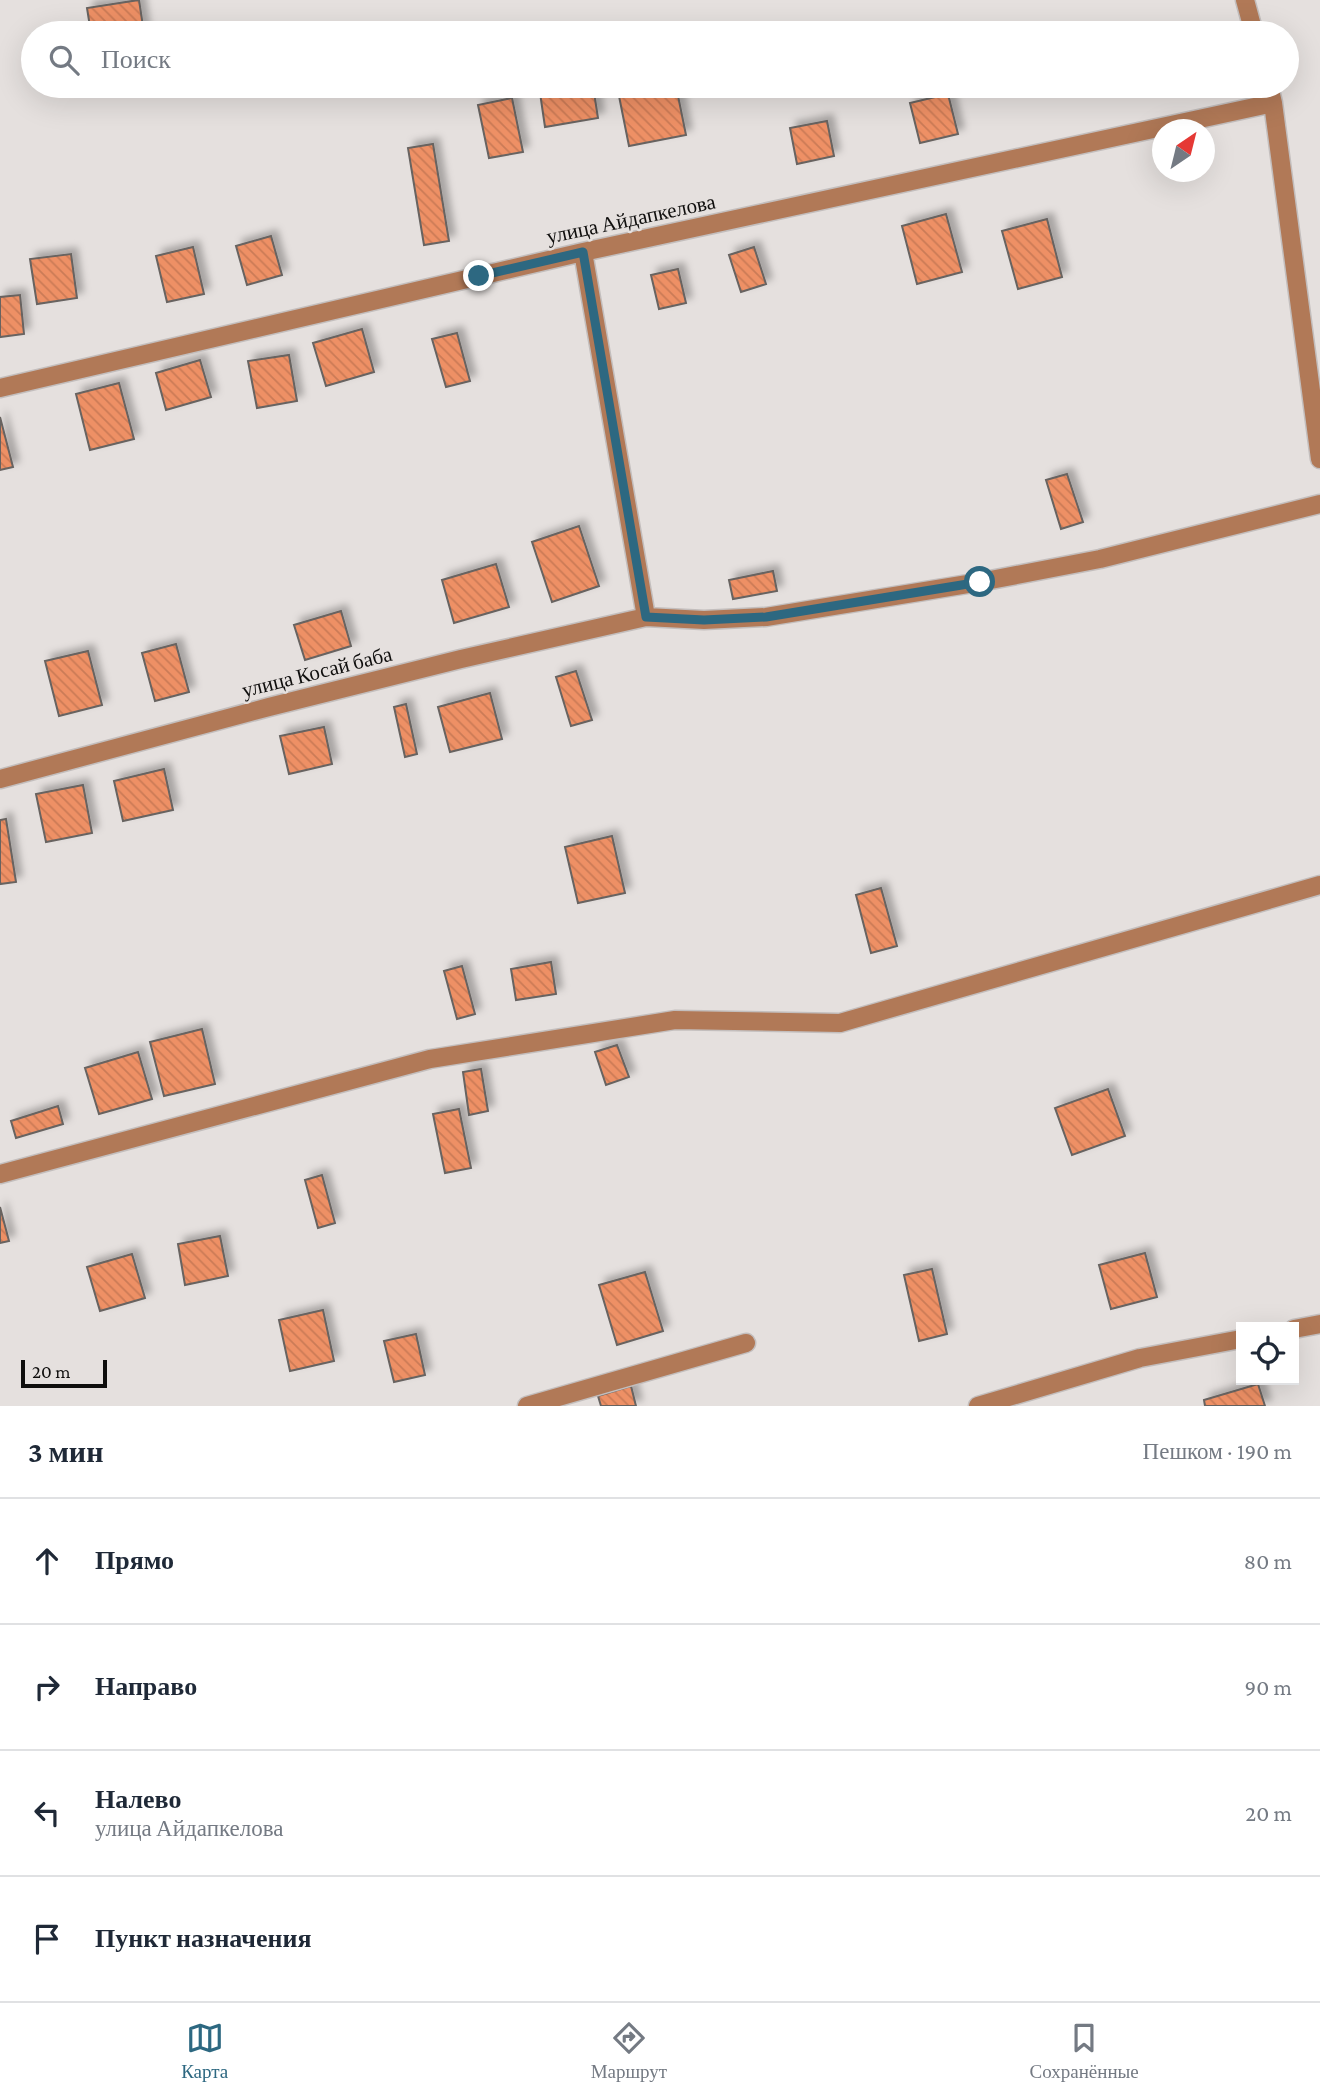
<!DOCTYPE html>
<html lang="ru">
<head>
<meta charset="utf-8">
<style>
	:root { --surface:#fff; --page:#f6f6f7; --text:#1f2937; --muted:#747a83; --line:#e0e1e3; --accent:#2d6881 }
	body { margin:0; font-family:"Crimson Pro",serif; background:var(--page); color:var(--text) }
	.controls { position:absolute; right:21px; bottom:21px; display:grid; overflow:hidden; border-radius:0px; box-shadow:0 7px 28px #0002 }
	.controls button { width:63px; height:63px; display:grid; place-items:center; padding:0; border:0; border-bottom:2px solid var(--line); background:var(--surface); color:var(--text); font:35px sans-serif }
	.compass { position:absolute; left:1152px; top:119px; width:63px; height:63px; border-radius:50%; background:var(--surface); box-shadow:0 7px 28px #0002; rotate:35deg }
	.scale { position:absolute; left:21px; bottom:18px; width:86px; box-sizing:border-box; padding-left:7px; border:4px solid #0f0e0d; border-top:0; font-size:19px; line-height:24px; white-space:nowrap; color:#0f0e0d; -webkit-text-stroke:5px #e5e0de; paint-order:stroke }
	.stop { position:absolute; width:21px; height:21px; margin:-16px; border:5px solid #2d6881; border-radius:50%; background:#fff }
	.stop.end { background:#2d6881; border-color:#fff; box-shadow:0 2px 7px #0008 }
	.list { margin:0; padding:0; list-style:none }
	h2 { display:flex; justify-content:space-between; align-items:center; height:91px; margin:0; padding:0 28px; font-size:30px }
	h2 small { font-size:23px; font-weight:400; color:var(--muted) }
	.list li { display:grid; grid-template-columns:46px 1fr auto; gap:21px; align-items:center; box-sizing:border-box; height:126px; padding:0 28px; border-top:2px solid var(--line) }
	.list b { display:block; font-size:26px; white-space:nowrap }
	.list p { margin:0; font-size:23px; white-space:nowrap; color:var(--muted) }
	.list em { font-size:23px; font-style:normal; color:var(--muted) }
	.icon { flex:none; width:38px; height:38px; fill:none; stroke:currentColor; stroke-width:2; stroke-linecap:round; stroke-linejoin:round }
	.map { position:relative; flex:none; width:1320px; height:1406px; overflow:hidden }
	.search { position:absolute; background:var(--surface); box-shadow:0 7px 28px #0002; left:21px; right:21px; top:21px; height:77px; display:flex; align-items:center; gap:18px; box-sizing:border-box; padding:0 24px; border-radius:38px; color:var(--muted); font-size:26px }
	.sheet { height:595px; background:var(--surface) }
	nav { display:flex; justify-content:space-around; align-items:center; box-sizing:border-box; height:98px; border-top:2px solid var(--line); background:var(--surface); font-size:19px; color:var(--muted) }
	nav a { display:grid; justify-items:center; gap:4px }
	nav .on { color:var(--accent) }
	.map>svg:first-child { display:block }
</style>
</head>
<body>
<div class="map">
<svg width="1320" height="1406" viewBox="0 0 1320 1406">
	<defs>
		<pattern id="building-back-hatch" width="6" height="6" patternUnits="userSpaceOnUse" patternTransform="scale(1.75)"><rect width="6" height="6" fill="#ee9065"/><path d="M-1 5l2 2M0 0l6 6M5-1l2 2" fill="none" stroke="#cb7b56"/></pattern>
		<filter id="shadow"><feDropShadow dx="6" dy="-6" stdDeviation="3.5" flood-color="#0004"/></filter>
	</defs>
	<rect width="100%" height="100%" fill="#e5e0de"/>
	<!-- building -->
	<path fill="url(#building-back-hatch)" stroke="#676361" stroke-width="2" filter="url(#shadow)" d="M 139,0 L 144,33 L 91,33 L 87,8 Z
		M 539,86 L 593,86 L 598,118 L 545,127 Z
		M 617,86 L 676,86 L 686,135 L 629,146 Z
		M 948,94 L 958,134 L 920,143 L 910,103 Z
		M 512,98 L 523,152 L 489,158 L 478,105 Z
		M 827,121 L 834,156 L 797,164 L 790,128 Z
		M 433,144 L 449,241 L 424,245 L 408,148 Z
		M 946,214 L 962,272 L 917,284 L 902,226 Z
		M 1047,219 L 1062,277 L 1018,289 L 1002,231 Z
		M 271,236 L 282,275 L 247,285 L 236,246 Z
		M 193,247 L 204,294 L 167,302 L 156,256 Z
		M 754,247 L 766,284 L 741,292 L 729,255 Z
		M 71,254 L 77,298 L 37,304 L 30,259 Z
		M 678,269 L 686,303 L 659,309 L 651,275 Z
		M 20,295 L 24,334 L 0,337 L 0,297 Z
		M 362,329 L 374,372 L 326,386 L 313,343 Z
		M 457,333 L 470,381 L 446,387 L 432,339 Z
		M 289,355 L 297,401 L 257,408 L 248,361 Z
		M 200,360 L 211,397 L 166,410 L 156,373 Z
		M 119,383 L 134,439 L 90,450 L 76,394 Z
		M 0,417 L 13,467 L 0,470 Z
		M 1067,474 L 1083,522 L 1061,529 L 1046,480 Z
		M 579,526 L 599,586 L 552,602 L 532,542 Z
		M 496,564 L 509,607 L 454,623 L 442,580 Z
		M 773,571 L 777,591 L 733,599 L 729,580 Z
		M 341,611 L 351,646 L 305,660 L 294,625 Z
		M 176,644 L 189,692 L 155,701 L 142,653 Z
		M 88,651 L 102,705 L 59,716 L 45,661 Z
		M 576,671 L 592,720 L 571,726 L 556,677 Z
		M 490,693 L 502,739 L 450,752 L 438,707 Z
		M 406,704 L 417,754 L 405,757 L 394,707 Z
		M 324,727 L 332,764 L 289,774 L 280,736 Z
		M 164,769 L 173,810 L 123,821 L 114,781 Z
		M 83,785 L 92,833 L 46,842 L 36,794 Z
		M 6,819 L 16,882 L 0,884 L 0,820 Z
		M 612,836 L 625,893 L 578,903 L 565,847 Z
		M 881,888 L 897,946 L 871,953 L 856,895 Z
		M 551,962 L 556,994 L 516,1000 L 511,969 Z
		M 462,966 L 475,1014 L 457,1019 L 444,971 Z
		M 202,1029 L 215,1084 L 164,1096 L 150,1042 Z
		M 617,1045 L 629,1077 L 606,1085 L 595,1052 Z
		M 138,1052 L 152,1099 L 99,1114 L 85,1068 Z
		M 481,1069 L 488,1111 L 469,1115 L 463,1072 Z
		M 1108,1089 L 1125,1136 L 1072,1155 L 1055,1108 Z
		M 58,1106 L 63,1124 L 16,1138 L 11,1121 Z
		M 459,1109 L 471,1168 L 445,1173 L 433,1114 Z
		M 322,1175 L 335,1223 L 318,1228 L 305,1180 Z
		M 0,1207 L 9,1241 L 0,1243 Z
		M 220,1236 L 228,1276 L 185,1285 L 178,1244 Z
		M 1145,1253 L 1157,1297 L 1111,1309 L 1099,1265 Z
		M 132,1254 L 145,1298 L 100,1311 L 87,1267 Z
		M 932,1269 L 947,1334 L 919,1341 L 904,1275 Z
		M 645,1272 L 663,1331 L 617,1345 L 599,1285 Z
		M 323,1310 L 334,1361 L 290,1371 L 279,1320 Z
		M 416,1334 L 425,1375 L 394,1382 L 384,1341 Z
		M 1258,1384 L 1265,1406 L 1205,1406 L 1204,1400 Z
		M 631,1386 L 636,1406 L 601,1406 L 598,1396 Z"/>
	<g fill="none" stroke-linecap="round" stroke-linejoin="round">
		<!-- minor casing -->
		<g stroke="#c3bebd" stroke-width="21">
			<path id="minor" d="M 1245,0 L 1254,33
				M 1269,86 L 1273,103 L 1320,459
				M 583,252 L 646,617
				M 0,388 L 583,252 L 1273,103
				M 0,779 L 269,707 L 461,659 L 646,617 L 704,620 L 766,617 L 980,582 L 1100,559 L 1320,504
				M 0,1174 L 430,1059 L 675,1020 L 840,1023 L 1320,885
				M 1294,1329 L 1320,1324
				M 527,1406 L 746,1343
				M 978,1406 L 1140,1358 L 1241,1339"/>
		</g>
		<!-- minor -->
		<use href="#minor" stroke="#b17957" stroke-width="18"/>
	</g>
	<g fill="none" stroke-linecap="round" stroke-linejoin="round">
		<!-- route -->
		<path stroke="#2d6881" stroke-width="9" d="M 479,276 L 583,252 L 646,617 L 704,620 L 766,617 L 980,582"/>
	</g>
	<g text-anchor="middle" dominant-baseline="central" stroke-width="5" stroke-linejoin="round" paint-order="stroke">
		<!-- street labels -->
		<g font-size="21" fill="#0f0e0d" stroke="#e5e0de">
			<text transform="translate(631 219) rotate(-12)">улица Айдапкелова</text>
			<text transform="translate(317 672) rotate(-14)">улица Косай баба</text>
		</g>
	</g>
</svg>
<div class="controls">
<button><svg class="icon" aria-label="locate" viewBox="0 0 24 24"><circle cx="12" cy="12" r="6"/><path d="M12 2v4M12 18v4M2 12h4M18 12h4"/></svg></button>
</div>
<svg class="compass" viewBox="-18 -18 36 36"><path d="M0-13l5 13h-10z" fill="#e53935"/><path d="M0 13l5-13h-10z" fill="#747a83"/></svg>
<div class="scale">20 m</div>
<div class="stop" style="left:980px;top:582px"></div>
<div class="stop end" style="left:479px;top:276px"></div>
<div class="search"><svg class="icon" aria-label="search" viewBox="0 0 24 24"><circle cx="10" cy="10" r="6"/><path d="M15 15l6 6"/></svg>Поиск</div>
</div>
<section class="sheet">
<h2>3 мин<small>Пешком · 190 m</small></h2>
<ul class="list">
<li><svg class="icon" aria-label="ahead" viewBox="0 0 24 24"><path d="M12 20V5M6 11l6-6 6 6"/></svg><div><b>Прямо</b></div><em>80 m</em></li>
<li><svg class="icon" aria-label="right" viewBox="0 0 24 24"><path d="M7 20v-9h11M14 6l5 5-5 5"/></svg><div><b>Направо</b></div><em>90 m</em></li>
<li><svg class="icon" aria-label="left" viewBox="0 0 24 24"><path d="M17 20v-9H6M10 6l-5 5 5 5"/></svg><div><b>Налево</b><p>улица Айдапкелова</p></div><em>20 m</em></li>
<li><svg class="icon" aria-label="arrive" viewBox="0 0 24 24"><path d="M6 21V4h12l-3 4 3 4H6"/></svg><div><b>Пункт назначения</b></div></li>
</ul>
</section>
<nav>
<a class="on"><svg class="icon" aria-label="map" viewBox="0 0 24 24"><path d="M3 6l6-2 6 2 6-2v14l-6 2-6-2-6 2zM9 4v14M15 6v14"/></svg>Карта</a>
<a><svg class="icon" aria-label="directions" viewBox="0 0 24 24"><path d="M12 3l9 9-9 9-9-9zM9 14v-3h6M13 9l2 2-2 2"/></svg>Маршрут</a>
<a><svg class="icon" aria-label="saved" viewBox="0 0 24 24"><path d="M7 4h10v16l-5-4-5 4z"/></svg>Сохранённые</a>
</nav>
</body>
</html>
